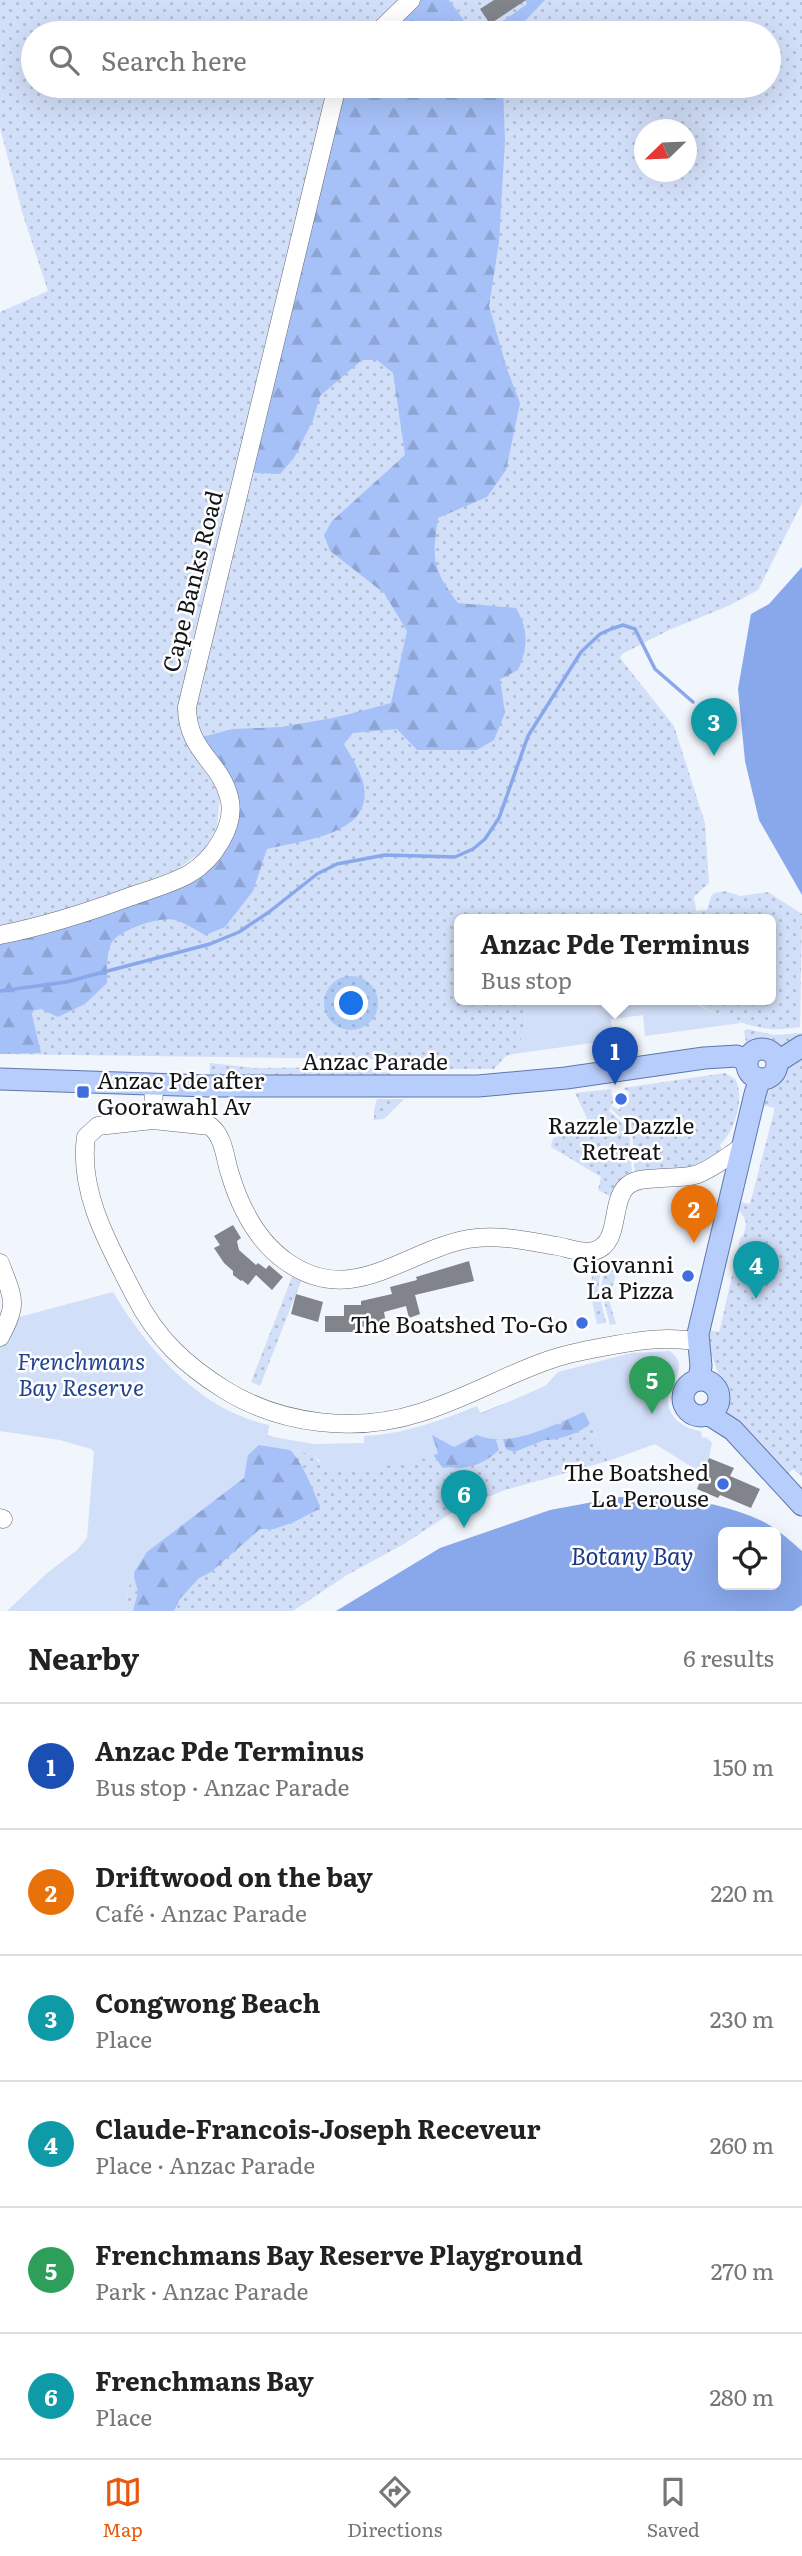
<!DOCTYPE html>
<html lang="en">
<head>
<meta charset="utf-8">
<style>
	:root { --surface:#fff; --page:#f2f2f2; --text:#222; --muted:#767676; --line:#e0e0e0; --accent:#ea580c }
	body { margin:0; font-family:Literata,serif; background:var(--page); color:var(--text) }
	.controls { position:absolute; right:21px; bottom:21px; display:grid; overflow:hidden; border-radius:10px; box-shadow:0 7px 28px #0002 }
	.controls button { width:63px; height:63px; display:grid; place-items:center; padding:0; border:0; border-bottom:2px solid var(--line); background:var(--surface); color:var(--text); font:35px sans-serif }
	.compass { position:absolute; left:634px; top:119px; width:63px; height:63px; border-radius:50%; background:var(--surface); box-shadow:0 7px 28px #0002; rotate:247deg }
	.you { position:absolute; left:352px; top:1004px; width:24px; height:24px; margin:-18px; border:5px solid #fff; border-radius:50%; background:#1a73e8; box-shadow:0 0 0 10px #1a73e833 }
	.badge { display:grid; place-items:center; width:46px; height:46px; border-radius:50%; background:var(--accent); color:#fff; font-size:23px; font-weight:700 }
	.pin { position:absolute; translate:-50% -58px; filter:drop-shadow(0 2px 4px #0008) }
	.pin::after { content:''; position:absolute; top:37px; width:24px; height:21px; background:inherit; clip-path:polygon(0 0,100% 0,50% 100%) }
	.popup { position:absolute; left:454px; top:914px; width:322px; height:91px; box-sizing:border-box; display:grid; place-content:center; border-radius:10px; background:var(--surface); filter:drop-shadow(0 2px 5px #0005); font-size:23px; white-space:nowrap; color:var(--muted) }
	.popup b { font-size:26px; color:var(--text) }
	.popup::after { content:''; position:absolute; left:50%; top:100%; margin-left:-14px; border:14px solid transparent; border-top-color:var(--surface) }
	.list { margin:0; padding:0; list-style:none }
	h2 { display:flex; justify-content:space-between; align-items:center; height:91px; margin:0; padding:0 28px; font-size:30px }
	h2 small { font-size:23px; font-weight:400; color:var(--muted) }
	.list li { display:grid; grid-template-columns:46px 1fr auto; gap:21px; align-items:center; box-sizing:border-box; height:126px; padding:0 28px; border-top:2px solid var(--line) }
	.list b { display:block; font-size:26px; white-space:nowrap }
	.list p { margin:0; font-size:23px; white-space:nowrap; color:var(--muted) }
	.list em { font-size:23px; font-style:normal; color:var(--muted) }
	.icon { flex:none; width:38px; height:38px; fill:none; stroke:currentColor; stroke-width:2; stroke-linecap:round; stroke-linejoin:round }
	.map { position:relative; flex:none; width:802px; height:1611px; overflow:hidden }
	.search { position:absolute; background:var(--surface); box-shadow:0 7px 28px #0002; left:21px; right:21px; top:21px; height:77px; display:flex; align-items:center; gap:18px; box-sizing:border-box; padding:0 24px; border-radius:38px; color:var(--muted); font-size:26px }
	.sheet { height:847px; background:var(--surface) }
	nav { display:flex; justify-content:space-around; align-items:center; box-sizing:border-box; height:98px; border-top:2px solid var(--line); background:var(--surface); font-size:19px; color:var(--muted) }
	nav a { display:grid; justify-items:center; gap:4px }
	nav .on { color:var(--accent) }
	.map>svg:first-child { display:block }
</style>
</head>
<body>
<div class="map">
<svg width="802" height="1611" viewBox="0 0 802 1611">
	<defs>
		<pattern id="grass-dots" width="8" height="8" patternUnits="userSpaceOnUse" patternTransform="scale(1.75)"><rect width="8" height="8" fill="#d2dff8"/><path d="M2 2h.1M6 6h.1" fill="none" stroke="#b3bed4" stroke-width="1.8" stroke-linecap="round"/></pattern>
		<pattern id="forest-firs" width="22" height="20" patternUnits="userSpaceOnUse" patternTransform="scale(1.75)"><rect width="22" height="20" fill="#a6c1f8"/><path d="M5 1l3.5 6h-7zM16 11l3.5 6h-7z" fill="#8ea5d4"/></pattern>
	</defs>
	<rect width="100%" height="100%" fill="#f1f5fc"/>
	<!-- grass -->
	<path fill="url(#grass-dots)" fill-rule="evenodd" d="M 0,0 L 401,0 L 368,33 L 33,33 L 33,86 L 329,86 L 179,701 L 179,722 L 186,743 L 213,783 L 220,798 L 217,827 L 203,851 L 176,870 L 65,911 L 0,926 L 0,312 L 48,291 L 23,215 L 0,128 Z
		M 421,0 L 802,0 L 802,503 L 758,590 L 728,606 L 669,630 L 622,654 L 620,658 L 674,726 L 705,823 L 709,883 L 694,897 L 696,911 L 707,910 L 711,896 L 715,893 L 725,891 L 740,896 L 768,892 L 802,914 L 800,1027 C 791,1028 781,1030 772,1029 C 751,1028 708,1013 692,999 L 771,999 L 771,919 L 459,919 L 459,999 L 524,999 L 526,1031 L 513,1054 L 506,1056 L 494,1069 L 403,1069 L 376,1059 L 0,1054 L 61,928 L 189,880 L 233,826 L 192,715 L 344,86 L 769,86 L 769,33 L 387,33 ZM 644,130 L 686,130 L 686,172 L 644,172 Z
		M 747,1029 L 774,1035 L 802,1033 L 802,1042 L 782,1048 L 768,1040 L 746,1043 L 744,1031 Z
		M 802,1051 L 802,1477 L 793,1469 L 784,1477 L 721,1411 C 735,1385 703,1360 709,1330 L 719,1332 L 720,1329 L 741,1236 L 743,1237 C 747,1222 748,1222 738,1209 L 740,1202 L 750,1204 L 775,1108 L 763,1105 L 768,1092 L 781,1082 L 789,1065 Z
		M 210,1063 L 255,1068 L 371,1067 L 397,1076 L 210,1079 Z
		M 725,1073 L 735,1079 C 746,1097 734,1132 720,1145 L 722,1149 L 701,1166 L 635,1175 L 632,1128 L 611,1109 L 612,1106 L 619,1110 L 630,1093 L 623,1088 Z
		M 611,1089 L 612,1095 L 615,1098 L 609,1111 L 629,1129 L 632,1174 L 621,1179 L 610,1196 L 598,1190 L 601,1177 L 551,1147 L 553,1138 L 575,1131 L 587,1118 L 575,1093 Z
		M 377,1099 L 404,1099 L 384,1119 L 374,1120 L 374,1110 Z
		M 599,1258 L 602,1262 L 598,1289 L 606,1323 L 597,1324 L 590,1292 L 594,1260 Z
		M 605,1264 L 610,1269 L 617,1270 L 609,1300 L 616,1324 L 610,1325 L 601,1289 Z
		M 294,1272 L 303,1276 L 260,1386 L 251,1382 Z
		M 584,1412 L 608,1461 L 505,1490 L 454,1511 L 404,1544 L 347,1575 L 293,1611 L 124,1611 L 131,1577 L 147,1552 L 259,1445 L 313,1454 L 319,1462 L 438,1453 L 477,1435 L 498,1440 L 512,1438 Z"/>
	<!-- forest -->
	<path fill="url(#forest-firs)" d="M 421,0 L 449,0 L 473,33 L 387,33 Z
		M 525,0 L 545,0 L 513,33 L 486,33 L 527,4 Z
		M 344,86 L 503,86 L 505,140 L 499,242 L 489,306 L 507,369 L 520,403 L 506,470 L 487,497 L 438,518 C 432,560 432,568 458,603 L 516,608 C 529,631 528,647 518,670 L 500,679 L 505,713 L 494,740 L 477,750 L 417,750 L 397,729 L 353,733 L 344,744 C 350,755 358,767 362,779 C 380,834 303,840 267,849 L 253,891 L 225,927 L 205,935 C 196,930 185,923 175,920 C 161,916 117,930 111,944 C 106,956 107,970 107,983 L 85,1004 L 58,1017 L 41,1009 L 31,1011 L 41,1053 L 0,1054 L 0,943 L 189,880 L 234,822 L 198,738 L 233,729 L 281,727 L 338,717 L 391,703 L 407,631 L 384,593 L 330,551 L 324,535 L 332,521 L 405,455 L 393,373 L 377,360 L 362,360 L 320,396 L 313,420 L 294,458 L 280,474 L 256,473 L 249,470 Z
		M 571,1398 L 591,1419 L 590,1424 C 582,1432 556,1441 545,1440 L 514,1452 L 506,1449 L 503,1439 L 496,1440 L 499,1450 C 480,1467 468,1469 442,1467 L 432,1453 L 431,1434 L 503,1404 L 548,1426 L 561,1424 Z
		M 269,1425 L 267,1435 C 296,1442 309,1481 320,1506 L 319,1509 L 294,1522 L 274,1529 L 260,1529 L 211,1572 L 199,1578 L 179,1600 L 174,1611 L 133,1611 L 138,1592 L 134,1577 L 135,1564 L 249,1434 Z"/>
	<!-- park -->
	<path fill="#d2dff8" d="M 524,999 L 692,999 L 701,1007 L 741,1023 L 645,1036 L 643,1015 L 611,1019 L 613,1040 L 513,1054 L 526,1030 Z
		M 113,1292 C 148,1350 199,1410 269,1425 L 267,1436 L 314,1444 L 364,1443 L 364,1436 C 405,1434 439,1421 477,1406 L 481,1414 L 545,1386 L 558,1372 L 631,1353 L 670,1351 C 688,1365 674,1377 669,1392 C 663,1413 681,1429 701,1431 L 702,1438 L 706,1437 L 712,1443 L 709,1458 L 703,1474 L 655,1444 L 608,1461 L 584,1412 C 552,1425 511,1449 477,1435 L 454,1447 L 432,1435 L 438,1453 L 431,1457 L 356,1472 L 338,1471 L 326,1467 L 313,1454 L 259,1445 L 248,1455 L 244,1478 L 147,1552 L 131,1577 L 124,1611 L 7,1611 L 46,1574 L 77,1550 L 87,1538 L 94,1452 L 91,1449 L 60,1440 L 0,1431 L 0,1341 L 19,1317 Z"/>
	<!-- water -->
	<path fill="#88a8eb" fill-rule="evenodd" d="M 802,567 L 802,895 L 759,820 L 745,761 L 738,689 L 751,614 L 769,604 Z
		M 665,1496 C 697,1500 732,1507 762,1521 C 776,1528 790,1540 802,1551 L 802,1605 L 793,1611 L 336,1611 L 440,1548 L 550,1510 L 620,1497 ZM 723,1532 L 776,1532 L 776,1585 L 723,1585 Z"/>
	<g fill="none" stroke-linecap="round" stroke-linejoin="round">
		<!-- stream -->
		<path stroke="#88a8eb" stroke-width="3.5" d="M 0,991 L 66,982 L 210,944 L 239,932 L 269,912 L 317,874 L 337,864 L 385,855 L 455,857 L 473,849 L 485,839 L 499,818 L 528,736 L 581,652 L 600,634 L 611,629 L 623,625 L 635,629 L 655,669 L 693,702"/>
	</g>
	<!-- building -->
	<path fill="#81858b" d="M 494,0 L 526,0 L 490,24 L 480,9 Z
		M 233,1225 L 241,1238 L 237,1241 L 239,1250 L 256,1265 L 258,1263 L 266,1269 L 269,1265 L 283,1277 L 272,1290 L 256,1275 L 248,1285 L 242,1280 L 241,1281 L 233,1275 L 233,1271 L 224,1263 L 214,1248 L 220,1245 L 214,1236 Z
		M 469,1261 L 474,1281 L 415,1295 L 420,1314 L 409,1318 L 406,1306 L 384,1312 L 386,1323 L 356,1328 L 356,1332 L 325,1332 L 325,1316 L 344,1316 L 344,1305 L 361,1305 L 361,1301 L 392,1294 L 390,1287 L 417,1280 L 416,1277 Z
		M 296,1294 L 323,1302 L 318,1322 L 291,1314 Z
		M 709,1458 L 734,1468 L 730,1476 L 760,1489 L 751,1508 L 720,1495 L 718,1498 L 697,1489 Z"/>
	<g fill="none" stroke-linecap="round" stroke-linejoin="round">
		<!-- minor casing -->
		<g stroke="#676a70" stroke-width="19">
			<path id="minor" d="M 377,33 L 411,0
				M 0,935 C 45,926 86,913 129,897 C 149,890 171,884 189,874 C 213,860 237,825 229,797 C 220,761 187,751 187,707 L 337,86
				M 153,1120 L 154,1084
				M 0,1263 C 13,1298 19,1303 0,1337
				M 698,1342 C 670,1336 642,1340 614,1345 C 593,1349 572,1352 552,1359 C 507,1374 465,1399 419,1413 C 356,1433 282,1425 225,1390 C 185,1365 157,1339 135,1296 C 110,1247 78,1193 86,1137 L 98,1126 L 153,1120 L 210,1126 C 224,1136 225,1159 230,1174 C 240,1207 258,1242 287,1262 C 352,1308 404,1251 468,1239 C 498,1234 527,1241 557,1246 C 568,1248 583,1254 594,1251 C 621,1244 610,1203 626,1187 C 635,1178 650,1179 661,1178 C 673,1177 687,1178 698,1174 C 714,1168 729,1155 744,1146
				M 0,1518 L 3,1519"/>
		</g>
		<!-- major casing -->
		<g stroke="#5e77ab" stroke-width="23">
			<path id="major" d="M747 1064a15 15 0 1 1 30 0a15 15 0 1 1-30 0Z
				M 777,1062 L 802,1046
				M 0,1079 L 208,1086 L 478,1086 L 566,1078 L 704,1058 L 737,1056 L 747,1062
				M683 1398a18 18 0 1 1 36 0a18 18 0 1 1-36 0Z
				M 699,1380 L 701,1366 L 698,1334 L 755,1094 L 760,1079
				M 708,1414 L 733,1430 L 802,1505"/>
		</g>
		<!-- minor -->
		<use href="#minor" stroke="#fff" stroke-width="18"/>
		<!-- major -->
		<use href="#major" stroke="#b7cefd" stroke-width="21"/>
	</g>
	<!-- markers -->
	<g fill="#3f6edf" stroke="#fff" stroke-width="2.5">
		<rect x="76" y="1085" width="14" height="14" rx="3.5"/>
		<circle cx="621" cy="1099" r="7"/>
		<circle cx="688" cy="1276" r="7"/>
		<circle cx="582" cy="1323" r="7"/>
		<circle cx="723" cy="1484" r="7"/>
	</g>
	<g text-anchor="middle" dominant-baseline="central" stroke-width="5" stroke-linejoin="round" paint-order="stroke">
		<!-- street labels -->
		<g font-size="23" fill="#131416" stroke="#fff">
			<text transform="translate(191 581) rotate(-76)">Cape Banks Road</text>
			<text x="375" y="1060">Anzac Parade</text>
		</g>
		<!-- poi labels -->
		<g font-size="23" fill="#131416" stroke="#fff" text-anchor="end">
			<text x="97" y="1079" text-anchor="start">Anzac Pde after<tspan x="97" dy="26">Goorawahl Av</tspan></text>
			<text x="621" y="1124" text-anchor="middle">Razzle Dazzle<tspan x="621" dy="26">Retreat</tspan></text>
			<text x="674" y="1263">Giovanni<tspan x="674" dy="26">La Pizza</tspan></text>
			<text x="568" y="1323">The Boatshed To-Go</text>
			<text x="709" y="1471">The Boatshed<tspan x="709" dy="26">La Perouse</tspan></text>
		</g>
		<!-- park labels -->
		<g font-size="23" font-style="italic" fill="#234390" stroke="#fff">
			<text x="81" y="1360">Frenchmans<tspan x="81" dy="26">Bay Reserve</tspan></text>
		</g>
		<!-- water labels -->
		<g font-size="24" font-style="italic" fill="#1a3885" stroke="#fff">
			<text x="632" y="1554">Botany Bay</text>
		</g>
	</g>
</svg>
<div class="controls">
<button><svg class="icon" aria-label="locate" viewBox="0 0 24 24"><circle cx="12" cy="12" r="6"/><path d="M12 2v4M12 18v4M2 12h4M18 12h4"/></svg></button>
</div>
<svg class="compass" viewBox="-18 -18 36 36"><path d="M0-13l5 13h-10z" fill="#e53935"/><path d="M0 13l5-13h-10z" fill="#767676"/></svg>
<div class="you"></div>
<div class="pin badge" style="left:615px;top:1085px;background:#1a4fb4">1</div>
<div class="popup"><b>Anzac Pde Terminus</b>Bus stop</div>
<div class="pin badge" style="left:694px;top:1243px;background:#e8710a">2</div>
<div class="pin badge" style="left:714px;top:756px;background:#0f9aa8">3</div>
<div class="pin badge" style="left:756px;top:1299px;background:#0f9aa8">4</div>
<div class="pin badge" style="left:652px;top:1414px;background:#2e9e5b">5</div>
<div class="pin badge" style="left:464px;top:1528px;background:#0f9aa8">6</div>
<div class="search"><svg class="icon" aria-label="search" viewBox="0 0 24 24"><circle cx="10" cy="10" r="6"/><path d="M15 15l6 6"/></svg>Search here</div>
</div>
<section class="sheet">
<h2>Nearby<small>6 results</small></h2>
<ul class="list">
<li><span class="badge" style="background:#1a4fb4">1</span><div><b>Anzac Pde Terminus</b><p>Bus stop · Anzac Parade</p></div><em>150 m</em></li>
<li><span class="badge" style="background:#e8710a">2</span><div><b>Driftwood on the bay</b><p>Café · Anzac Parade</p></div><em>220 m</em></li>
<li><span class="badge" style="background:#0f9aa8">3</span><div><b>Congwong Beach</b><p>Place</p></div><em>230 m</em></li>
<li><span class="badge" style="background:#0f9aa8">4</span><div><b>Claude-Francois-Joseph Receveur</b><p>Place · Anzac Parade</p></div><em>260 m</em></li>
<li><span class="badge" style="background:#2e9e5b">5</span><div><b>Frenchmans Bay Reserve Playground</b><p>Park · Anzac Parade</p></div><em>270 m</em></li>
<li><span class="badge" style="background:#0f9aa8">6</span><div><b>Frenchmans Bay</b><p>Place</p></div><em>280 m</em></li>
</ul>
</section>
<nav>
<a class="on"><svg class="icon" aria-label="map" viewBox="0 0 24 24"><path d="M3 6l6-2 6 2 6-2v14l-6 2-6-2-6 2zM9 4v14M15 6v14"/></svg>Map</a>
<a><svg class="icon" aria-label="directions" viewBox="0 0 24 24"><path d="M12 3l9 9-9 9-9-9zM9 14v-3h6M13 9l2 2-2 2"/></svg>Directions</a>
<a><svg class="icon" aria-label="saved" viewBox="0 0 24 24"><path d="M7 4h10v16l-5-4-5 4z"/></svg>Saved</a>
</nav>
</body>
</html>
